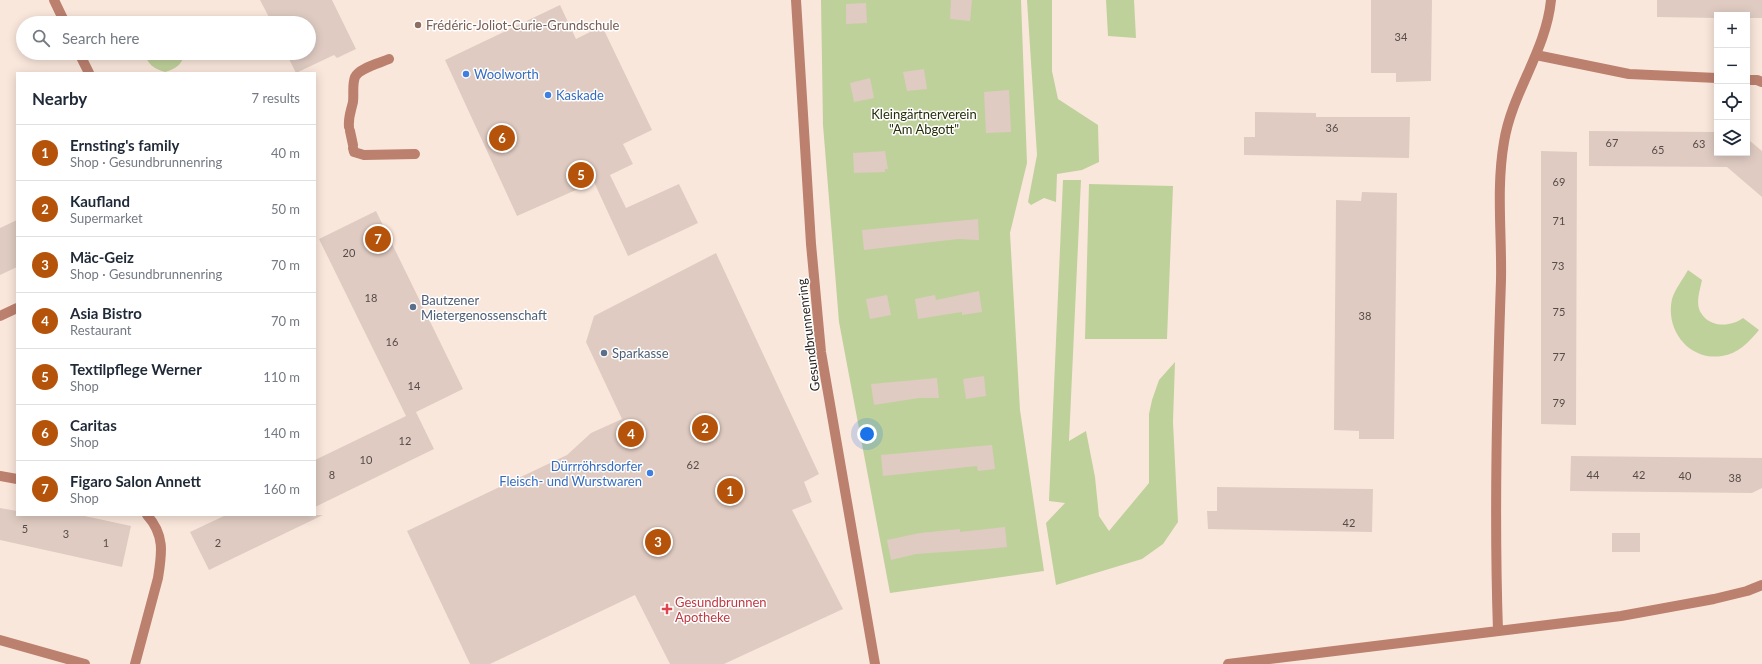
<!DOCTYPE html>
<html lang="en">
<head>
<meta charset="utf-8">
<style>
	:root { --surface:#fff; --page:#f6f6f7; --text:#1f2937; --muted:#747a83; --line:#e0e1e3; --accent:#b45309 }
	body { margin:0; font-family:Lato,sans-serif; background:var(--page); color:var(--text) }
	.controls { position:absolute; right:12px; top:12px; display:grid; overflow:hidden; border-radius:0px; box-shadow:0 2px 10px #0003 }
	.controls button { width:36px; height:36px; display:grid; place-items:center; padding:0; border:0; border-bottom:1px solid var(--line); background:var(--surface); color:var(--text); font:20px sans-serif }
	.you { position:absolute; left:867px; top:434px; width:14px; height:14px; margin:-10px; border:3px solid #fff; border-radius:50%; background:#1a73e8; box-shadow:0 0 0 6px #1a73e833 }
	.badge { display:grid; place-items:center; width:26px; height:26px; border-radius:50%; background:var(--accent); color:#fff; font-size:13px; font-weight:700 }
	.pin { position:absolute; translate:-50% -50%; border:2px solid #fff; box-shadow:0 1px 4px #0006 }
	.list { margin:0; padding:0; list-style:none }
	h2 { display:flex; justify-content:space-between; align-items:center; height:52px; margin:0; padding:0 16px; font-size:17px }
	h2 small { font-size:13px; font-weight:400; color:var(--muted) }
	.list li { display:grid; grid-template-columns:26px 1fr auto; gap:12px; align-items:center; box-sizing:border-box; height:56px; padding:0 16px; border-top:1px solid var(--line) }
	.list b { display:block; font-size:15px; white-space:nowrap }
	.list p { margin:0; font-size:13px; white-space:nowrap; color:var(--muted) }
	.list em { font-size:13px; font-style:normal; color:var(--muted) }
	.icon { flex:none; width:22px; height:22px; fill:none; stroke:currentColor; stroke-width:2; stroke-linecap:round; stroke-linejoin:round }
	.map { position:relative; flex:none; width:1762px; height:664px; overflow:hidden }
	.search { position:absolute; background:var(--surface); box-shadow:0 2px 10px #0003; left:16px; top:16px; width:300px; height:44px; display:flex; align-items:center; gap:10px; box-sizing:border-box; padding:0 14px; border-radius:22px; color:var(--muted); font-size:15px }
	.panel { position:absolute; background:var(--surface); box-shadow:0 2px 10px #0003; left:16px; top:72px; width:300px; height:444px; border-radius:0px }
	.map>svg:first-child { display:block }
</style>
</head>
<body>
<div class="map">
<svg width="1762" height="664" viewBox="0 0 1762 664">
	<rect width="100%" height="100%" fill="#fae7dc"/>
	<!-- green -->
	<path fill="#bfd19a" d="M 821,0 L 1021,0 L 1027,163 L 1010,233 L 1020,410 L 1044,571 L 890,593 L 839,322 L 823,125 Z
		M 1027,0 L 1052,0 L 1052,71 L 1058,99 L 1098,125 L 1099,162 L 1082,170 L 1057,174 L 1056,202 L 1044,198 L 1031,205 L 1028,202 L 1037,155 Z
		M 1106,0 L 1134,0 L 1136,38 L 1108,36 Z
		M 145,53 L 184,53 C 183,64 176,69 165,72 C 154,69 147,64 145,53 Z
		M 1063,180 L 1081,180 L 1069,441 L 1086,431 L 1095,477 L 1099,516 L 1109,531 L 1149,483 L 1149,414 L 1152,400 L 1159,380 L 1175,362 L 1173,422 L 1178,522 L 1163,544 L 1142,559 L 1056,585 L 1046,523 L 1065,503 L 1049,501 Z
		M 1089,184 L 1173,186 L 1167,339 L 1085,339 Z
		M 1688,270 L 1702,280 C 1700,290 1695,304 1701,313 C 1710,328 1731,327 1743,318 L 1759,330 C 1749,342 1738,354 1722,356 C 1689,361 1665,330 1672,299 C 1675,289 1683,279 1688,270 Z"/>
	<!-- building -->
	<path fill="#dfcbc2" d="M 260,0 L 332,0 L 356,49 L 337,58 L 334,55 L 296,73 L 286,53 L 309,53 L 309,23 L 272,23 Z
		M 951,0 L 972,0 L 970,21 L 950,19 Z
		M 1371,0 L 1432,0 L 1431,81 L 1396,82 L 1396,73 L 1371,73 Z
		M 1657,0 L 1762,0 L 1762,18 L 1747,18 L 1747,15 L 1717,15 L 1717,18 L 1657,17 Z
		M 866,3 L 867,23 L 846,24 L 846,4 Z
		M 560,5 L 576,39 L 602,26 L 652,130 L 623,144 L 633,164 L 610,175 L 626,208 L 679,184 L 698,223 L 628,256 L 594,182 L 517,216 L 445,60 Z
		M 924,69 L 927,89 L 907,91 L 903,72 Z
		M 870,78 L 874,98 L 854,102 L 850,83 Z
		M 1009,90 L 1011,132 L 986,133 L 984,92 Z
		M 1255,112 L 1316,113 L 1316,117 L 1410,117 L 1409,158 L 1244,155 L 1244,137 L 1255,137 Z
		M 1589,131 L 1717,132 L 1717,153 L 1747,153 L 1747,140 L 1750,141 L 1762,151 L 1762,197 L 1727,167 L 1589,166 Z
		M 885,151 L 888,169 L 885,169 L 885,172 L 854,173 L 853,153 Z
		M 1541,151 L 1577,152 L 1576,425 L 1541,424 Z
		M 1362,192 L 1397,193 L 1394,439 L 1359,439 L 1359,431 L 1334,430 L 1336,200 L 1361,201 Z
		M 376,211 L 463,389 L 416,412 L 434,449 L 315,507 L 315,460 L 406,416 L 319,239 Z
		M 978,219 L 979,240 L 958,239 L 864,250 L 862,230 Z
		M 17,220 L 17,267 L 0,275 L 0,228 Z
		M 716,253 L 819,474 L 804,482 L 812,502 L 792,510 L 843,609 L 724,664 L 670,664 L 635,595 L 490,664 L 470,664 L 407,531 L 567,455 L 591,433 L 622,419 L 586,342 L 594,316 Z
		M 979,291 L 982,312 L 962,315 L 962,312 L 918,319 L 915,299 L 935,295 L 936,300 Z
		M 887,295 L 891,315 L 870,319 L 866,299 Z
		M 984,376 L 986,396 L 966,399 L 963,379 Z
		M 937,378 L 939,398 L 919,398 L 874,405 L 871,384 Z
		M 992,445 L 995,469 L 978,471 L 977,466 L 883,476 L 881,455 Z
		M 1571,456 L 1762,458 L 1762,488 L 1752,493 L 1570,491 Z
		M 1217,487 L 1373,489 L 1372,532 L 1208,529 L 1207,511 L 1217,511 Z
		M 0,508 L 17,511 L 17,515 L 80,515 L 131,526 L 122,567 L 0,540 Z
		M 226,515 L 323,515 L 209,570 L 190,532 Z
		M 1005,527 L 1007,547 L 987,549 L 916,554 L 891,560 L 887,540 L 920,533 L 960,529 L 960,532 Z
		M 1612,533 L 1640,533 L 1640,552 L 1612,552 Z"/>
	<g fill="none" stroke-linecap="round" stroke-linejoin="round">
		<!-- minor -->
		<path stroke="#bc806f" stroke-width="10" d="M 54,0 L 65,23
			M 796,0 L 811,244 L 821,352 L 875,664
			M 79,53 L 89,73
			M 1536,55 L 1629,74 L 1717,78
			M 1747,80 L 1757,80 L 1762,82
			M 349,127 C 348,117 351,111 353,102 C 354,94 352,85 355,77 C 359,68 380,63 389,59
			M 350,131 L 353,145
			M 353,148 L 354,152 L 364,155 L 415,154
			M 0,316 L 17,308
			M 0,476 L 17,479
			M 1498,631 C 1494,514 1497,397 1501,280 C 1502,235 1496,188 1504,142 C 1512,92 1546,51 1551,0
			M 0,640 L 85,664
			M 135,664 L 158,578 C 162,553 165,535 147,515
			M 1228,664 L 1621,616 L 1714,599 L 1747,591 L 1762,585"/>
	</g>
	<!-- markers -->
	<circle fill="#8d6e63" stroke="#fff" stroke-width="1.5" cx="418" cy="25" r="4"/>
	<g fill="#3f7fe0" stroke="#fff" stroke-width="1.5">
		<circle cx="466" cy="74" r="4"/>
		<circle cx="548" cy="95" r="4"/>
		<circle cx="650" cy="473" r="4"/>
	</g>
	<g fill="#5c6f8a" stroke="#fff" stroke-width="1.5">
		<circle cx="413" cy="307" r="4"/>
		<circle cx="604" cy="353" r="4"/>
	</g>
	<path fill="#e0444e" stroke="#fff" stroke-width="1.5" d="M665 603h4v4h4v4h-4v4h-4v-4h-4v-4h4z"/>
	<g text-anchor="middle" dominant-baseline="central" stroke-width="3" stroke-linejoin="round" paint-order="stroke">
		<!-- number labels -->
		<g font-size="11" fill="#564c47">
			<text x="1401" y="36">34</text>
			<text x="1332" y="127">36</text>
			<text x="1612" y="142">67</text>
			<text x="1699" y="143">63</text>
			<text x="1658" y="149">65</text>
			<text x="1559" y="181">69</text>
			<text x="1559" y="220">71</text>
			<text x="349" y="252">20</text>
			<text x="1558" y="265">73</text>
			<text x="371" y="297">18</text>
			<text x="1559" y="311">75</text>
			<text x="1365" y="315">38</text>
			<text x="392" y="341">16</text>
			<text x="1559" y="356">77</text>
			<text x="414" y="385">14</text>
			<text x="1559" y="402">79</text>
			<text x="405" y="440">12</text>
			<text x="366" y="459">10</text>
			<text x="693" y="464">62</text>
			<text x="332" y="474">8</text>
			<text x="1593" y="474">44</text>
			<text x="1639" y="474">42</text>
			<text x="1685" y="475">40</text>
			<text x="1735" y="477">38</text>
			<text x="1349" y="522">42</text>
			<text x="25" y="528">5</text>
			<text x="66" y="533">3</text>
			<text x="106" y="542">1</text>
			<text x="218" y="542">2</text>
		</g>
		<!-- education labels -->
		<g font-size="13" fill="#785e54" stroke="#fff" text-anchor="start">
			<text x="426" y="25">Frédéric-Joliot-Curie-Grundschule</text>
		</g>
		<!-- shop labels -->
		<g font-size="13" fill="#366cbe" stroke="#fff" text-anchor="start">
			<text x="474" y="74">Woolworth</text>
			<text x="556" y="95">Kaskade</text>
			<text x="642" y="466" text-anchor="end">Dürrröhrsdorfer<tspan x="642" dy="15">Fleisch- und Wurstwaren</tspan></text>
		</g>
		<!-- park labels -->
		<g font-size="13" fill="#242e09" stroke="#fff">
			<text x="924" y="114">Kleingärtnerverein<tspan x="924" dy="15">"Am Abgott"</tspan></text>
		</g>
		<!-- service labels -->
		<g font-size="13" fill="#4e5e75" stroke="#fff" text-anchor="start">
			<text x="421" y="300">Bautzener<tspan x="421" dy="15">Mietergenossenschaft</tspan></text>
			<text x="612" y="353">Sparkasse</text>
		</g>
		<!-- street labels -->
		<g font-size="13" fill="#29221e" stroke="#fff">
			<text transform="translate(808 335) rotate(-97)">Gesundbrunnenring</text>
		</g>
		<!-- health labels -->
		<g font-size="13" fill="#be3a42" stroke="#fff" text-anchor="start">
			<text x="675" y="602">Gesundbrunnen<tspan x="675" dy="15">Apotheke</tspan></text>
		</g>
	</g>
</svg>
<div class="controls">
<button>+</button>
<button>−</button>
<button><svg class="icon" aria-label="locate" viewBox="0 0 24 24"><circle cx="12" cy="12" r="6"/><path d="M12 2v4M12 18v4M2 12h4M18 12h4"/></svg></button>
<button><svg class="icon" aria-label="layers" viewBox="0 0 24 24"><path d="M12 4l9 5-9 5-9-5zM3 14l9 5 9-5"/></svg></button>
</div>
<div class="you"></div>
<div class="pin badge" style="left:730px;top:491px">1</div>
<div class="pin badge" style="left:705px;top:428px">2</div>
<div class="pin badge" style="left:658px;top:542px">3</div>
<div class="pin badge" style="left:631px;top:434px">4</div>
<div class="pin badge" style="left:581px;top:175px">5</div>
<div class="pin badge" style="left:502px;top:138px">6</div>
<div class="pin badge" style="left:378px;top:239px">7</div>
<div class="search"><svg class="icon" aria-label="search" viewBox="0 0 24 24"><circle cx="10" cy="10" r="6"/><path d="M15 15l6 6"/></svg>Search here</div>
<section class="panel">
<h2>Nearby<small>7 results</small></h2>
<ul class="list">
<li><span class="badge">1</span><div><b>Ernsting's family</b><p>Shop · Gesundbrunnenring</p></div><em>40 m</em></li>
<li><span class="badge">2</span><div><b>Kaufland</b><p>Supermarket</p></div><em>50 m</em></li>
<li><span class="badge">3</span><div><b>Mäc-Geiz</b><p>Shop · Gesundbrunnenring</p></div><em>70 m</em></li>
<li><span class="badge">4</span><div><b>Asia Bistro</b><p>Restaurant</p></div><em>70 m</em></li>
<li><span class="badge">5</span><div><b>Textilpflege Werner</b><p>Shop</p></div><em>110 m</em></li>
<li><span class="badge">6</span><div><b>Caritas</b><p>Shop</p></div><em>140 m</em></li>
<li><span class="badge">7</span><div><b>Figaro Salon Annett</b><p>Shop</p></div><em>160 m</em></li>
</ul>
</section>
</div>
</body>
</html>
